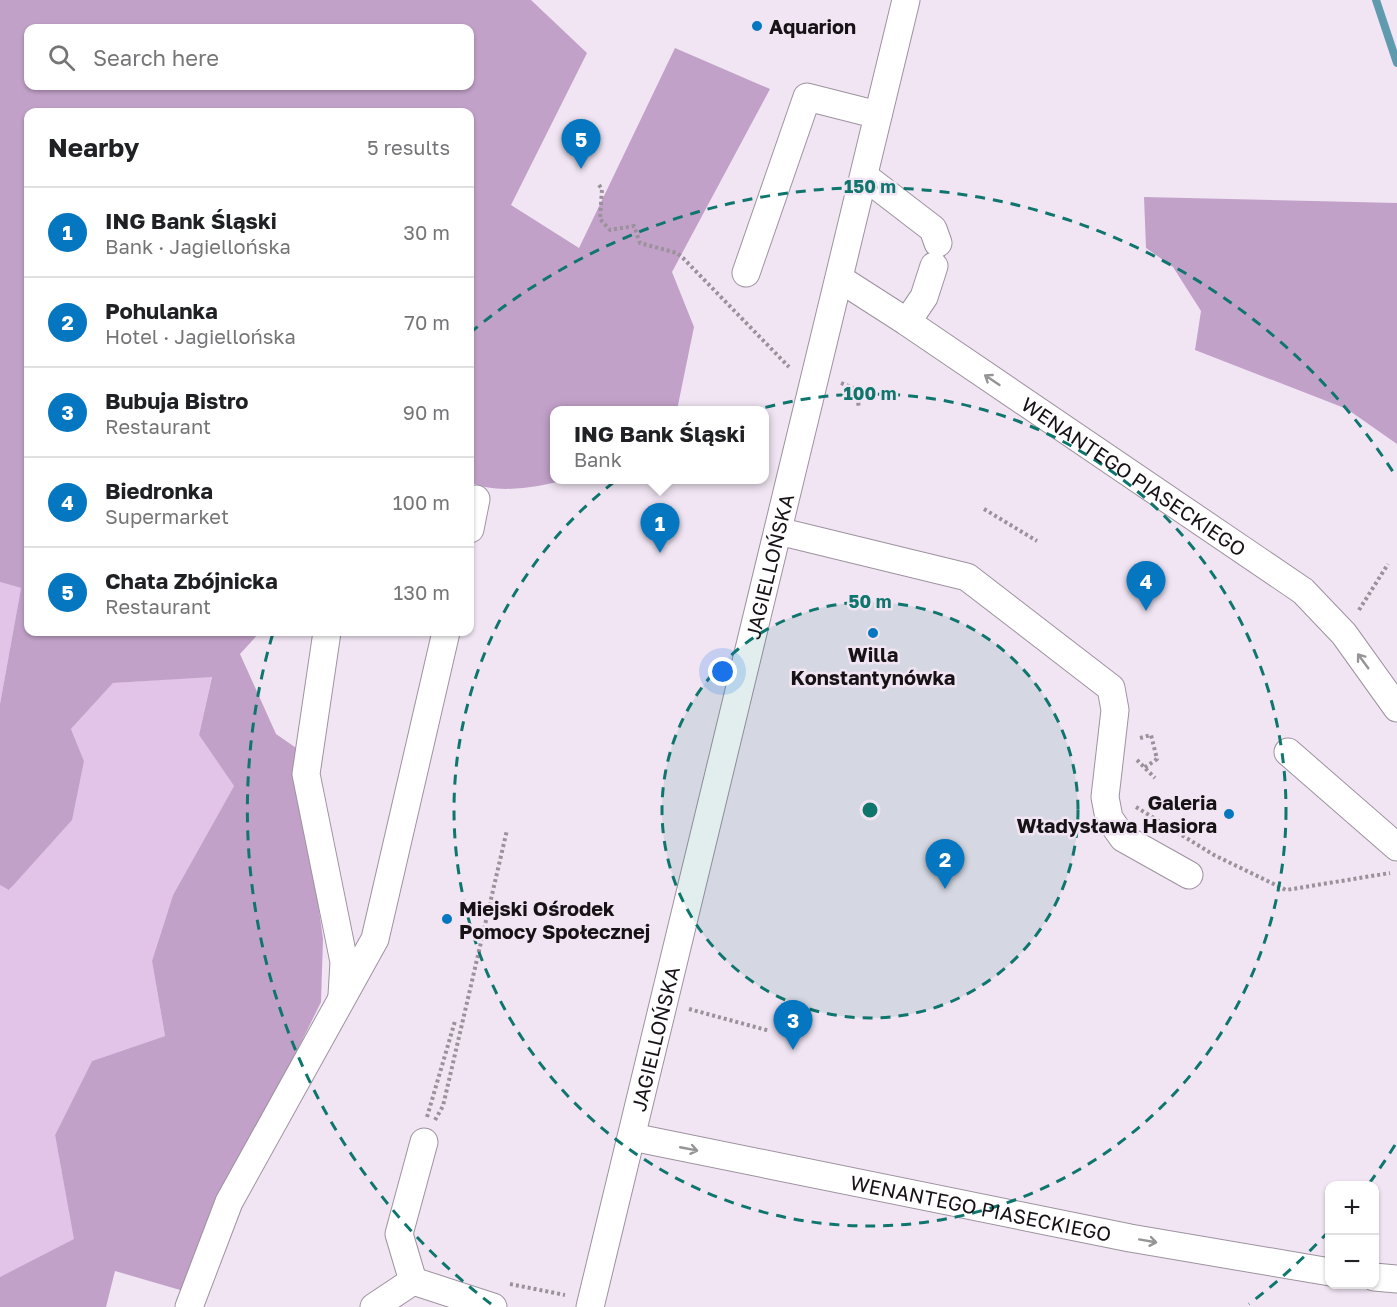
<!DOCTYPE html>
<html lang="en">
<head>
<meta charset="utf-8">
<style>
	:root { --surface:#fff; --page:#f6f6f6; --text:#202124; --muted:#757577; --line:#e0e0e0; --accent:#0576c0 }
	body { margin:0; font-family:"Golos Text",sans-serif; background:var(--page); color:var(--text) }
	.controls { position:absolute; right:18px; bottom:18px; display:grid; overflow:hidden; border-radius:12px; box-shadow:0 2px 4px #0004 }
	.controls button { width:54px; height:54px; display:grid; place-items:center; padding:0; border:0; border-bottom:2px solid var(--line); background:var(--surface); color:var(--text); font:30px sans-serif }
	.you { position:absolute; left:723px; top:672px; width:21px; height:21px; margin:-15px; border:4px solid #fff; border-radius:50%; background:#1a73e8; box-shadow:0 0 0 9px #1a73e833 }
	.badge { display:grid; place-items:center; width:39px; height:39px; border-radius:50%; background:var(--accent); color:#fff; font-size:20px; font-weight:700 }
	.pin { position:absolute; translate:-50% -50px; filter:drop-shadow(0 2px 3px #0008) }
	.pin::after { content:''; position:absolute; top:32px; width:21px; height:18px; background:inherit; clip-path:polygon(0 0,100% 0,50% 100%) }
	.popup { position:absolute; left:550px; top:406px; width:219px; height:78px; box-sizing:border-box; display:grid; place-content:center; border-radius:12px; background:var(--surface); filter:drop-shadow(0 2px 4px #0005); font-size:20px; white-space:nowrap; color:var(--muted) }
	.popup b { font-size:22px; color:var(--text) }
	.popup::after { content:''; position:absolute; left:50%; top:100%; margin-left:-12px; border:12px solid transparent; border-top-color:var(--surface) }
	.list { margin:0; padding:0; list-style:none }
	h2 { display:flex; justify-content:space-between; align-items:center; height:78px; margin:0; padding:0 24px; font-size:26px }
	h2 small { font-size:20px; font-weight:400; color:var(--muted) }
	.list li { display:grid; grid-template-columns:39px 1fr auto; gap:18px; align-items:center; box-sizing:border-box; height:90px; padding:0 24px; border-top:2px solid var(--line) }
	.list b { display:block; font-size:22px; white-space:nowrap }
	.list p { margin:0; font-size:20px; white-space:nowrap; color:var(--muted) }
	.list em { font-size:20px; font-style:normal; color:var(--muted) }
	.icon { flex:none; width:33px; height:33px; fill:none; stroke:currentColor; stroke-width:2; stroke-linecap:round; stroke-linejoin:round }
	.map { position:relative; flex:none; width:1397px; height:1307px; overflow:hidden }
	.search { position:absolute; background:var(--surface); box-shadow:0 2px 4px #0004; left:24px; top:24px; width:450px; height:66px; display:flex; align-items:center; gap:15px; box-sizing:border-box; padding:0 21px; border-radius:12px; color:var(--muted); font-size:22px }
	.panel { position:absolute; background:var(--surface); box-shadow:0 2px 4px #0004; left:24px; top:108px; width:450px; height:528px; border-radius:12px }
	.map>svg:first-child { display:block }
</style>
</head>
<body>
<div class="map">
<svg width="1397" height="1307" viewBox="0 0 1397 1307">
	<rect width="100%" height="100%" fill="#f1e5f3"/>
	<!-- green -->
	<path fill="#e1c4e8" d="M 0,582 L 21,588 L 0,704 Z
		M 212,676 L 199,735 L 234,786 L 173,895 L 152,961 L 165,1036 L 92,1061 L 55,1135 L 75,1240 L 0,1277 L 0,885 L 10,890 L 84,761 L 71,729 L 113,683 Z"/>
	<!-- forest -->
	<path fill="#c2a1c9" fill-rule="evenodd" d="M 0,0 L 531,0 L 587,53 L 511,205 L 579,248 L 675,48 L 770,89 L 672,272 L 694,327 L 677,410 L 555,410 L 555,480 L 566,480 C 537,487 497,495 470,482 L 470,112 L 28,112 L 28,632 L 260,632 L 240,654 L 276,734 L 302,752 L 300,773 L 323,939 L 321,1002 L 223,1201 L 187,1292 L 115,1271 L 106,1307 L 0,1307 L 0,1277 L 74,1239 L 55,1135 L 92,1061 L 165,1036 L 152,961 L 173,895 L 234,786 L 199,735 L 212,677 L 113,683 L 71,729 L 84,761 L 72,820 L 9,890 L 0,885 L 0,704 L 21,588 L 0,582 ZM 28,28 L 470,28 L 470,86 L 28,86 Z
		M 1144,197 L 1397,203 L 1397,444 L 1347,409 L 1195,350 L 1201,311 L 1173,267 L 1146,248 Z"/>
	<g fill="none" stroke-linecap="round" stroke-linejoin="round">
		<!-- stream -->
		<path stroke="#609aae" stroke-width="8" d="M 1376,0 L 1397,63"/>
		<!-- minor casing -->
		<g stroke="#9d929f" stroke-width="29">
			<g id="minor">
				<path d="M 864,176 L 933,229 L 938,243"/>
				<path d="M 746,273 L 807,97 L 878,115"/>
				<path id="s1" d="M 840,279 L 907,322 L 1303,591 L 1344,634 L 1397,708"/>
				<path d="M 907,322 L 924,297 L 934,266"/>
				<path d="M 470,529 L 476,499"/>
				<path d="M 778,531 L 967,577 L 1111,688 L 1115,710 L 1105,797 L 1109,818 L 1123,838 L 1189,875"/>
				<path d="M 327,632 L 306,774 L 344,962 L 342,995"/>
				<path d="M 1288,752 L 1397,847"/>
				<path id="s2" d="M 632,1137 L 1130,1238 L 1330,1272"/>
				<path d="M 1374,1277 L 1397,1279"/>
				<path d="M 413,1281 L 399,1234 L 424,1142"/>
				<path d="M 189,1307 L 229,1202 L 375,939 L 446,632"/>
				<path d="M 374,1307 L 413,1281 L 493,1307"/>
				<path id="s3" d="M 590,1307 L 906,0"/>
			</g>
		</g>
		<!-- path -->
		<path stroke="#9a919b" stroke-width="4" stroke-dasharray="3 3" stroke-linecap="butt" d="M 599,185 L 602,189 L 600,219 L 610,230 L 634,226 L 640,243 L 677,253 L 683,258 L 789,367
			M 841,383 L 856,389 L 859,408
			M 984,509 L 1037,541
			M 1359,610 L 1388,564
			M 1140,738 L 1151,735 L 1157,759 L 1144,768
			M 1137,760 L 1155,778
			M 1136,807 L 1214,855 L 1286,890 L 1390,873
			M 689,1009 L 770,1031
			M 427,1117 L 455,1021
			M 435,1120 L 443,1106 L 507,830
			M 510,1284 L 565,1295"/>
		<!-- minor -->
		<use href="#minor" stroke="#fff" stroke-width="27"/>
	</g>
	<!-- one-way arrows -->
	<defs><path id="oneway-shaft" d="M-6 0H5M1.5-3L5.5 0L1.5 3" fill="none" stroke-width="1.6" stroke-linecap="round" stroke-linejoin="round" transform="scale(1.5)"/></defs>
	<g stroke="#969496">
		<use href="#oneway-shaft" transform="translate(992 380) rotate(-146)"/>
		<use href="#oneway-shaft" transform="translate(1363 661) rotate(-126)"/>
		<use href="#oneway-shaft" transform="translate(689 1149) rotate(11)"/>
		<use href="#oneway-shaft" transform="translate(1148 1241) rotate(10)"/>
	</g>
	<!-- distance rings -->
	<circle cx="870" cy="810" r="208" fill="#0f766e" fill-opacity=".12"/>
	<g fill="none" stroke="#0f766e" stroke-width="3" stroke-dasharray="10 8">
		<circle cx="870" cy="810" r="208"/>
		<circle cx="870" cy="810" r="416"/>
		<path d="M1395 1145A623 623 0 0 1 1368 1185M1329 1231A623 623 0 0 1 1249 1304M491 1304A623 623 0 0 1 273 633M470 333A623 623 0 0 1 1395 475"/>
	</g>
	<!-- markers -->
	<g fill="#0576c0" stroke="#f1e5f3" stroke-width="2">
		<circle cx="757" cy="26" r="6"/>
		<circle cx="873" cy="633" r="6"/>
		<circle cx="1229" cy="814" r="6"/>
		<circle cx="447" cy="919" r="6"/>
	</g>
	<g text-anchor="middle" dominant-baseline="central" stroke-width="5" stroke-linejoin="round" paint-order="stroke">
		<!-- poi labels -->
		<g font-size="20" font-weight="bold" fill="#161216" stroke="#f1e5f3" text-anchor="start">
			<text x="769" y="26">Aquarion</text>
			<text x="873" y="654" text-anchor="middle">Willa<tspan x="873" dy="23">Konstantynówka</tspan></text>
			<text x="1217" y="802" text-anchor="end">Galeria<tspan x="1217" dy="23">Władysława Hasiora</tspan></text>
			<text x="459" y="908">Miejski Ośrodek<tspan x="459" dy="23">Pomocy Społecznej</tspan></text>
		</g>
		<!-- street labels -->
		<g font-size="20" fill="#161216" stroke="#f1e5f3">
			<text stroke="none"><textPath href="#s1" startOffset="354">WENANTEGO PIASECKIEGO</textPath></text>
			<text stroke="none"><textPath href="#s3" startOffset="762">JAGIELLOŃSKA</textPath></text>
			<text stroke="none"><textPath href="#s3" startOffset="276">JAGIELLOŃSKA</textPath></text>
			<text stroke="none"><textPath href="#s2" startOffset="356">WENANTEGO PIASECKIEGO</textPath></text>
		</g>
	</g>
	<circle cx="870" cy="810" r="9" fill="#0f766e" stroke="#f1e5f3" stroke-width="3"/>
	<g font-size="18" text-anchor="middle" font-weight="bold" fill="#0f766e" stroke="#f1e5f3" stroke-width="5" stroke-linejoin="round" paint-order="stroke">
		<text x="870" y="193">150 m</text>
		<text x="870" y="400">100 m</text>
		<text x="870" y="608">50 m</text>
	</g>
</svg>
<div class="controls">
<button>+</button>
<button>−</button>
</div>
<div class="you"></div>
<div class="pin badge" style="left:660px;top:553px">1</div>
<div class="popup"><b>ING Bank Śląski</b>Bank</div>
<div class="pin badge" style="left:945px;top:889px">2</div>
<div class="pin badge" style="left:793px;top:1050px">3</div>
<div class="pin badge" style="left:1146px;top:611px">4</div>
<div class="pin badge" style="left:581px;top:169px">5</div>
<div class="search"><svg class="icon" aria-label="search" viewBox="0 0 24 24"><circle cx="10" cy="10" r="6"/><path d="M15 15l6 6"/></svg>Search here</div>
<section class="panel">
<h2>Nearby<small>5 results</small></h2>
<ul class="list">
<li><span class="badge">1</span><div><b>ING Bank Śląski</b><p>Bank · Jagiellońska</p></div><em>30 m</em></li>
<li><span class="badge">2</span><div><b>Pohulanka</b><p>Hotel · Jagiellońska</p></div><em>70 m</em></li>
<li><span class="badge">3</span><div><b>Bubuja Bistro</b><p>Restaurant</p></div><em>90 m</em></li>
<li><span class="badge">4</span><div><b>Biedronka</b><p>Supermarket</p></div><em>100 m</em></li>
<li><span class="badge">5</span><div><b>Chata Zbójnicka</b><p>Restaurant</p></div><em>130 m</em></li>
</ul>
</section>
</div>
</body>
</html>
